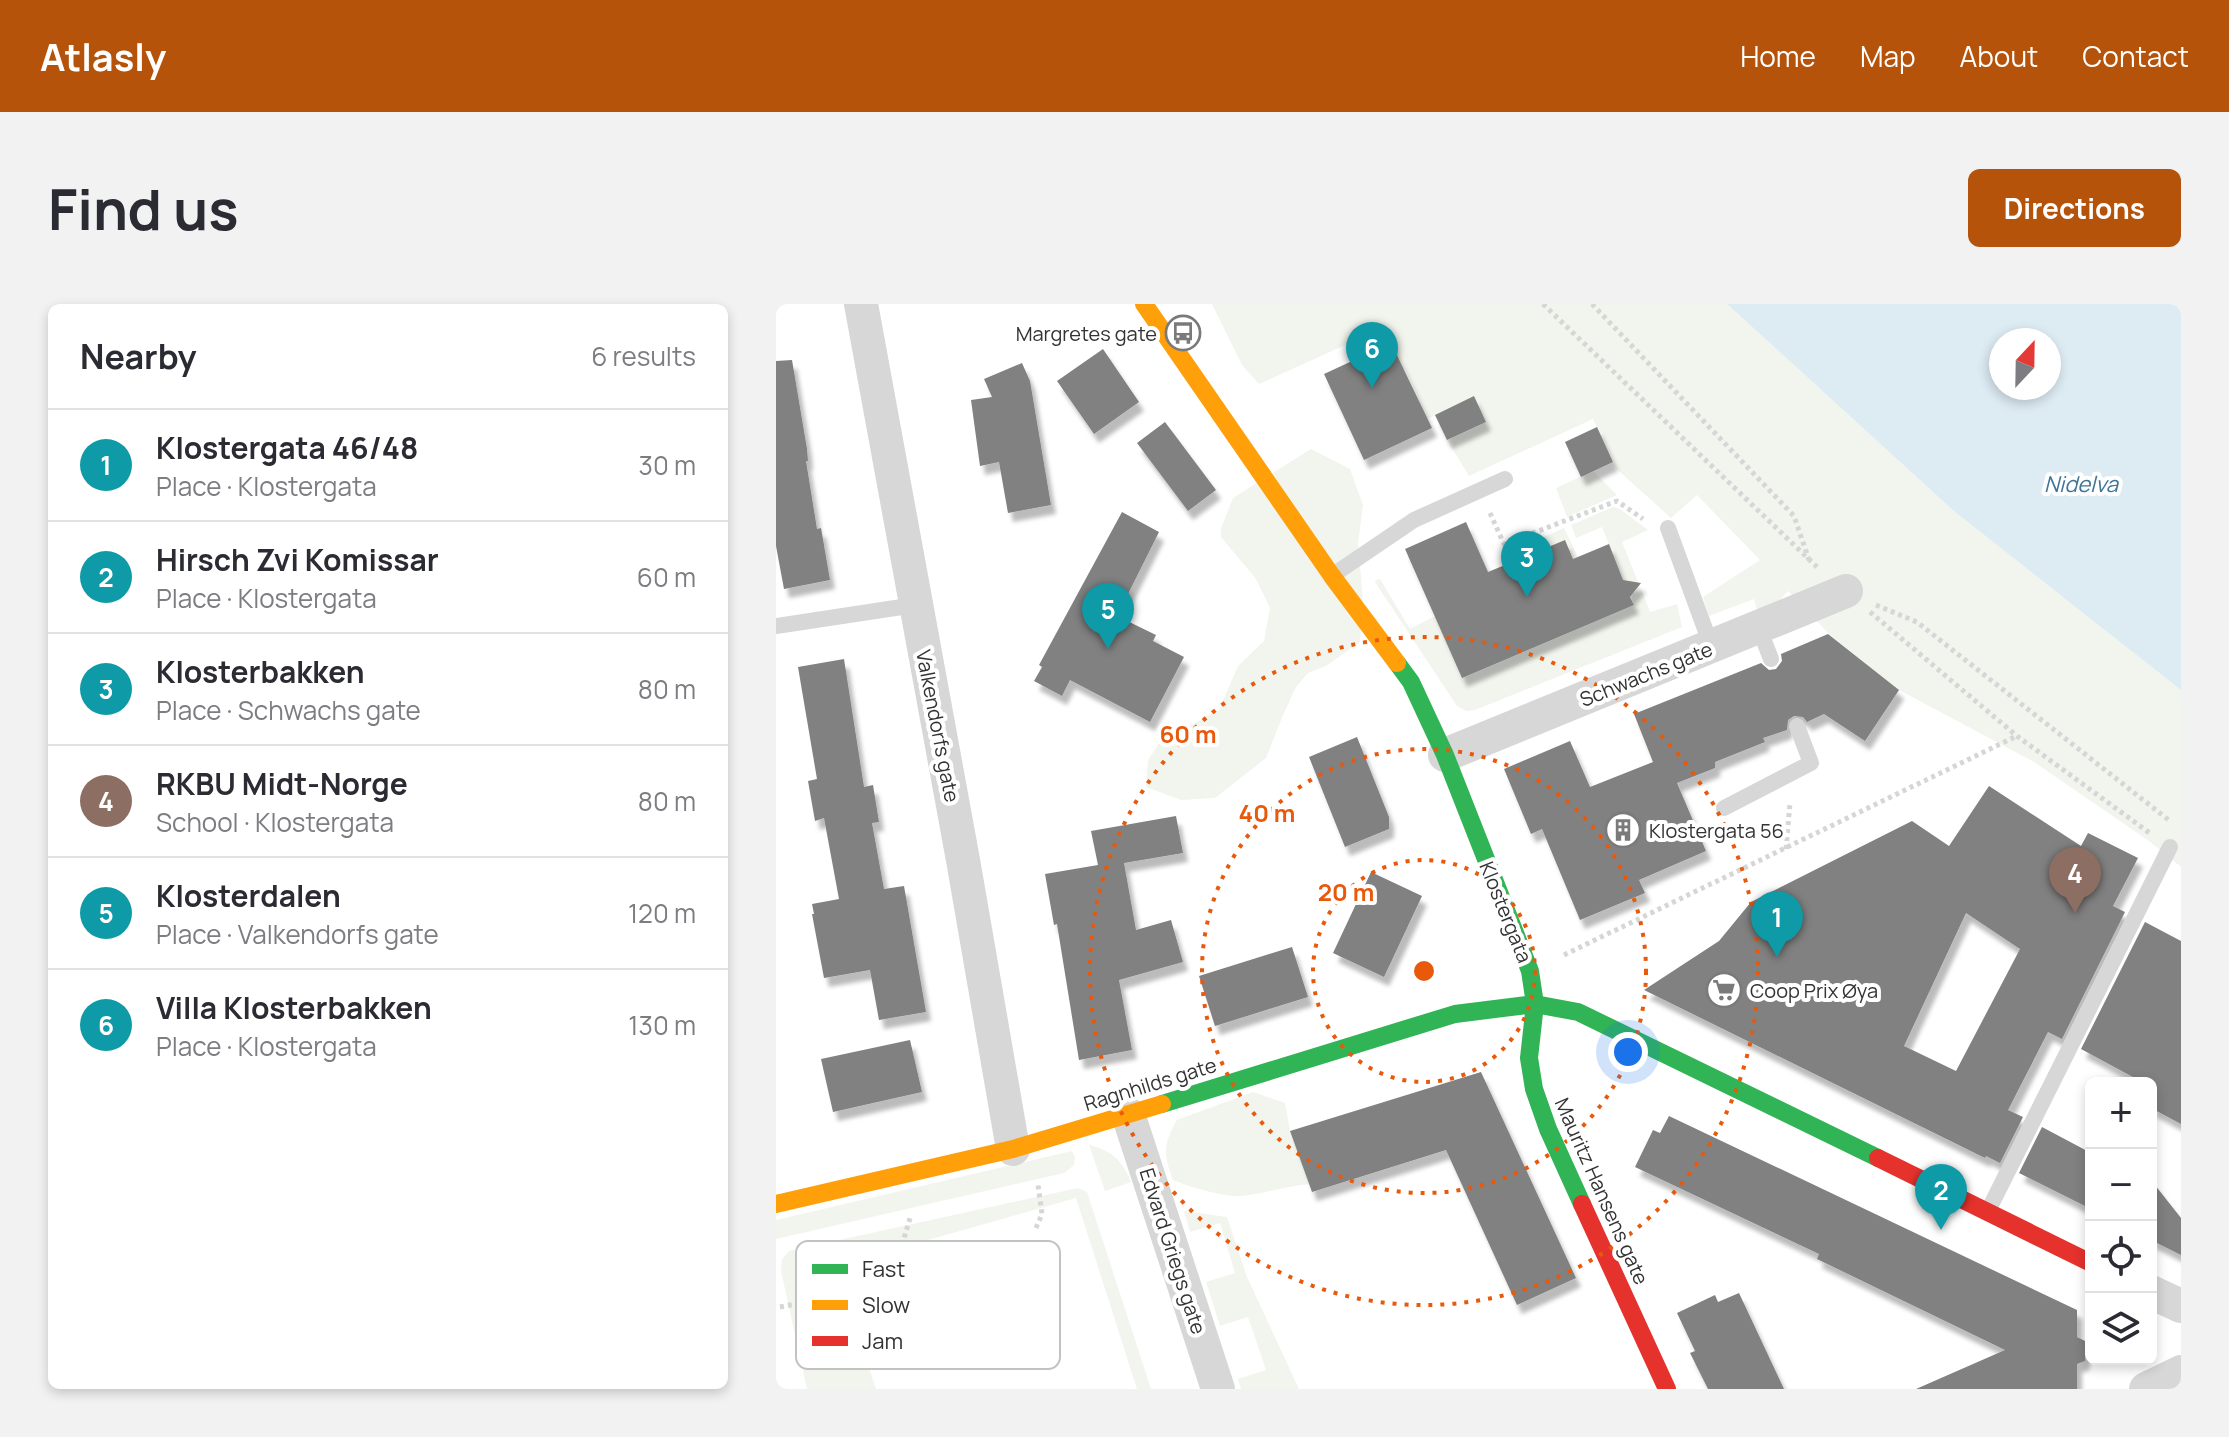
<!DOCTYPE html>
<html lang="en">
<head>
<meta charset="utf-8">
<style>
	:root { --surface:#fff; --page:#f2f2f3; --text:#2b2b33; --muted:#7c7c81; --line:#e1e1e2; --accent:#b45309 }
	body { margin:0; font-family:Manrope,sans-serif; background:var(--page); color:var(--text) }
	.controls { position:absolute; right:24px; bottom:24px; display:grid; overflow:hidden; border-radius:12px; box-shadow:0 4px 12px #0003 }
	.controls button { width:72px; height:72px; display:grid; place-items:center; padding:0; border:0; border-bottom:2px solid var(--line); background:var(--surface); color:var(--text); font:40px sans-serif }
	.compass { position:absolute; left:1213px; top:24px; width:72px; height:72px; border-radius:50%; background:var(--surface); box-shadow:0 4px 12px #0003; rotate:22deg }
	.you { position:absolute; left:852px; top:748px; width:28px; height:28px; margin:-20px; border:6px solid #fff; border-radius:50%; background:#1a73e8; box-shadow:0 0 0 12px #1a73e833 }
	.badge { display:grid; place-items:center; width:52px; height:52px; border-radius:50%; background:var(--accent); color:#fff; font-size:26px; font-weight:700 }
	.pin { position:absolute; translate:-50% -66px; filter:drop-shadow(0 2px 4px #0008) }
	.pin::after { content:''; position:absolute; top:42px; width:28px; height:24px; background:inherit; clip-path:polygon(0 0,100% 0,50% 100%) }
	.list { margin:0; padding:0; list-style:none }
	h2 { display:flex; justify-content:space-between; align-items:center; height:104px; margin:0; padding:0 32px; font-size:34px }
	h2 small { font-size:26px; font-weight:400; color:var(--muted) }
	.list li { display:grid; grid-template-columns:52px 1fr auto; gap:24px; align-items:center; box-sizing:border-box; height:112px; padding:0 32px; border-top:2px solid var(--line) }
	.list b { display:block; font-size:30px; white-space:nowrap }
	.list p { margin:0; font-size:26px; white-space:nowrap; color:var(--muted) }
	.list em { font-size:26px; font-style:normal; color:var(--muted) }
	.icon { flex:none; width:44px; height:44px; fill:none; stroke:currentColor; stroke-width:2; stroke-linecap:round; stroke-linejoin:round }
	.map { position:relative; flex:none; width:1405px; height:1085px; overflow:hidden; border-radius:12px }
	header { display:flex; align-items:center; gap:48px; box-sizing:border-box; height:112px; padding:0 40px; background:var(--accent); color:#fff }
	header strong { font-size:38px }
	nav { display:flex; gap:44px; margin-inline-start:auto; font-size:28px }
	.intro { display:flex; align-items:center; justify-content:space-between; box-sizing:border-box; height:192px; padding:0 48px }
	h1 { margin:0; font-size:56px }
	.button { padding:20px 36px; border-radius:12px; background:var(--accent); color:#fff; font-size:28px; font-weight:700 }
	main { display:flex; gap:48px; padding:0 48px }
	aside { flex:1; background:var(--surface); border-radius:12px; box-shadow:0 4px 12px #0003 }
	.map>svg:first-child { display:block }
</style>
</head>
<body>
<header>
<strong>Atlasly</strong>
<nav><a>Home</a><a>Map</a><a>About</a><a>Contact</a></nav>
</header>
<div class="intro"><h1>Find us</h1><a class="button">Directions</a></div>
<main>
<aside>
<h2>Nearby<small>6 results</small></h2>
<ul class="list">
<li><span class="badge" style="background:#0f9aa8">1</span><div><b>Klostergata 46/48</b><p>Place · Klostergata</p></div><em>30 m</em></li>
<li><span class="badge" style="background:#0f9aa8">2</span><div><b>Hirsch Zvi Komissar</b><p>Place · Klostergata</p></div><em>60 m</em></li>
<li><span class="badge" style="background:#0f9aa8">3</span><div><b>Klosterbakken</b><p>Place · Schwachs gate</p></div><em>80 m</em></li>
<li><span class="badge" style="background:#8d6e63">4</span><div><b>RKBU Midt-Norge</b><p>School · Klostergata</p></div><em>80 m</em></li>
<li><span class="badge" style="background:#0f9aa8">5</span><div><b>Klosterdalen</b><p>Place · Valkendorfs gate</p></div><em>120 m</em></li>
<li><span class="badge" style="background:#0f9aa8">6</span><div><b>Villa Klosterbakken</b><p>Place · Klostergata</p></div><em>130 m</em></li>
</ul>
</aside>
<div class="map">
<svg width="1405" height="1085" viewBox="0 0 1405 1085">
	<defs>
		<filter id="shadow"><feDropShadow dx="5" dy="9" stdDeviation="2" flood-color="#0004"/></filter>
	</defs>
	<rect width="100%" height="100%" fill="#fff"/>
	<!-- green -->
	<path fill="#f1f5ed" d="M 436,0 L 951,0 L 1179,208 L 1405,386 L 1405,563 L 1373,537 L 1258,458 L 1123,386 L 1053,330 L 1012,287 L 1002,298 L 981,306 L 978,295 L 933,312 L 927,293 L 984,256 L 921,191 L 895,214 L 834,159 L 837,157 L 817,115 L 693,172 L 671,136 L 710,118 L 698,93 L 649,116 L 641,99 L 644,97 L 629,65 L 621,69 L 617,45 L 607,24 L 483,80 L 466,61 Z
		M 535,145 L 574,165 L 587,201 L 582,239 L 587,298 L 584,338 L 550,362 L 532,369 L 520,383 L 507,411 L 490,454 L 439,494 L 405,496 L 370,483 L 372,456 L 384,438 L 443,406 L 462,362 L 488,337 L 494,304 L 480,275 L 445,233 L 445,224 L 457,194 Z
		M 817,167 L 841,191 L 791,213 L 780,184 Z
		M 837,203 L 844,205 L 872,226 L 846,238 L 874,308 L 901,300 L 906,323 L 699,406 L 690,407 L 681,402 L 599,278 L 600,276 L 604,275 L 634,325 L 659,312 L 686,373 L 857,301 L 854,277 L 847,276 L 826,223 L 800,234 L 795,221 Z
		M 788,224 L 802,253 L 797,255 L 789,236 L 742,255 L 736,241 L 742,244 Z
		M 477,788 L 509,799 L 514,827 L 534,880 C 509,882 488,890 465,892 C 448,893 413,883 397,876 C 387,849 387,841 401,816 Z
		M 313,841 C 335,846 347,857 355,878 L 329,887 Z
		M 296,847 L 299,853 L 298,861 L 288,869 L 0,935 L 0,916 Z
		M 302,884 L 311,888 L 375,1085 L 361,1085 L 300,894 L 60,962 L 100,1085 L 31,1085 L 5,967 L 6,955 L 13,947 Z
		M 408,907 L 451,913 L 471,973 L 523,1085 L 465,1085 L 462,1075 L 490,1066 L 472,1013 L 444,1022 L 430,978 L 459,969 L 444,919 L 414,928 Z"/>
	<!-- water -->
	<path fill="#ddebf3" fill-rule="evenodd" d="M 951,0 L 1405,0 L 1405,386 L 1179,208 ZM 1225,36 L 1273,36 L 1273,84 L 1225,84 Z"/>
	<!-- building -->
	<path fill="#818181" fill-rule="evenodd" filter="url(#shadow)" d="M 615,39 L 656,124 L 588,156 L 548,70 Z
		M 327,45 L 363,98 L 318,130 L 281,77 Z
		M 16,56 L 31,145 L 32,157 L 30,157 L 41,225 L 45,224 L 54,276 L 8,285 L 0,242 L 0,57 Z
		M 246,59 L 254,77 L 275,201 L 232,209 L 223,158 L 204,162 L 195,96 L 216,93 L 208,75 Z
		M 698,92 L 710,118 L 671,136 L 659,111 Z
		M 389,118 L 440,186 L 412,207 L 361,139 Z
		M 821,123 L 837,158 L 805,173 L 789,138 Z
		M 346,208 L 383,228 L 341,312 L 380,331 L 377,337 L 408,353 L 374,418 L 294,376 L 286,392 L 258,377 L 266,363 L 263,361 Z
		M 690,218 L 712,268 L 789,236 L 797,255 L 833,240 L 847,276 L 865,279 L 854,293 L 858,301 L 686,374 L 629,245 Z
		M 1052,330 L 1123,386 L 1089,437 L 1048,410 L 1031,418 L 1027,413 L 1018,412 L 1012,416 L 1011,426 L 987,434 L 989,438 L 939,458 L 939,464 L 901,479 L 930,547 L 863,576 L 869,589 L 804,616 L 766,525 L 755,530 L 728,465 L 794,437 L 814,483 L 877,458 L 858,410 L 985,359 L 993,366 L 1000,365 L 1006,357 L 1005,350 Z
		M 68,355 L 88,483 L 97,481 L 103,518 L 96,519 L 108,585 L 128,582 L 150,708 L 103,716 L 94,666 L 48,674 L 36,610 L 38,610 L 36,600 L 63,595 L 48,514 L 39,517 L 32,477 L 41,475 L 22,363 Z
		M 581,433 L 613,513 L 613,525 L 569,543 L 533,453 Z
		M 1213,482 L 1305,542 L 1312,529 L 1362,554 L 1337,602 L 1349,608 L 1286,735 L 1272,728 L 1232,806 L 1247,813 L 1224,859 L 1210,852 L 1209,854 L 868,686 L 943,637 L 975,598 L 1136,517 L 1173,542 ZM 1190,609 L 1244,645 L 1180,767 L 1128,742 Z
		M 400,512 L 407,549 L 348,559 L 360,626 L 395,616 L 407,658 L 343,676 L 356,746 L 303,756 L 281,620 L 278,621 L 269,570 L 322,561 L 315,527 Z
		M 595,568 L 646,592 L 608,673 L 557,649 Z
		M 1369,618 L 1405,637 L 1405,820 L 1375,804 L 1375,779 L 1368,779 L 1305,745 Z
		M 516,643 L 532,693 L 439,722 L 423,672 Z
		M 134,736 L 146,788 L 57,808 L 45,755 Z
		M 705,768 L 800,974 L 741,1001 L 670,846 L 536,888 L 514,827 Z
		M 893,812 L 1301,1006 L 1301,1033 L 1309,1037 L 1309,1057 L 1301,1060 L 1301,1085 L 1140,1085 L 1229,1046 L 1041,955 L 1043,950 L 859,863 L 877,826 L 884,829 Z
		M 1266,823 L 1315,849 L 1315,905 L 1243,869 Z
		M 1375,876 L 1405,914 L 1405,951 L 1375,936 Z
		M 963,989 L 1008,1085 L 932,1085 L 914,1049 L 919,1047 L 901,1009 L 939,991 L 942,998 Z"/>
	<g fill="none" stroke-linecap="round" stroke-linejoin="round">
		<!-- path -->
		<path stroke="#d6d6d6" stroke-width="5" stroke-dasharray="4 4" stroke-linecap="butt" d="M 767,0 L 1041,263
			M 816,0 L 1018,212 L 1033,256
			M 714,209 L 728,240 L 841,197 L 867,215
			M 1100,301 L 1141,318 L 1394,517
			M 1094,308 L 1241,432 L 1375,530
			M 1010,545 L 1014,499
			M 788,651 L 1241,432
			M 260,924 L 266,910 L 262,881
			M 119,964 L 135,911
			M 4,1003 L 90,986"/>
		<!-- lane -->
		<path stroke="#d7d7d7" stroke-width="16" d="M 892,224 L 936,344
			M 557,271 L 638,216 L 729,175
			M 0,322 L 139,301
			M 983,324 L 995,355
			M 948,504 L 1035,459 L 1021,422
			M 1212,907 L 1394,543"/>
		<!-- street -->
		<path stroke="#d7d7d7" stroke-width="34" d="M 85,0 L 187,556 L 237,845
			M 669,451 L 1070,287
			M 352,810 L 442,1085
			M 1375,988 L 1405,1002
			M 1370,1085 L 1405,1068"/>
		<!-- fast -->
		<path stroke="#30b455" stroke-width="18" d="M 621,359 L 635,378 L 669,451 L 754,667 L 759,700 L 753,754 L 758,785 L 772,825 L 806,900
			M 386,800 L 679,710 L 759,700 L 802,708 L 1102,854"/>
		<!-- slow -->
		<path stroke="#ff9f0a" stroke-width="18" d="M 368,0 L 556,272 L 621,359
			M 0,900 L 237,845 L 386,800"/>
		<!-- jam -->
		<path stroke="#e5322d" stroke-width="18" d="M 1102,854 L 1315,959
			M 806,900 L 891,1085"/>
	</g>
	<!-- distance rings -->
	<g fill="none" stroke="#e8590c" stroke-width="4" stroke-dasharray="4 8">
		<circle cx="648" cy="667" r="111"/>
		<circle cx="648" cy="667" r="222"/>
		<circle cx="648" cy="667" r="334"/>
	</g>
	<!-- icons -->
	<defs>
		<g id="bus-ring" transform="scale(1.8)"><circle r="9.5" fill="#fff" stroke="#7a7a7a" stroke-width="1.5"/><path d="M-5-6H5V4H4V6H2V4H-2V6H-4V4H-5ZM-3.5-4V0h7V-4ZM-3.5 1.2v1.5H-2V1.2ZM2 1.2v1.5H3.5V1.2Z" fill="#7a7a7a"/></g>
		<g id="building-ring" transform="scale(1.8)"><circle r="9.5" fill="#fff" stroke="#7a7a7a" stroke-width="1.5"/><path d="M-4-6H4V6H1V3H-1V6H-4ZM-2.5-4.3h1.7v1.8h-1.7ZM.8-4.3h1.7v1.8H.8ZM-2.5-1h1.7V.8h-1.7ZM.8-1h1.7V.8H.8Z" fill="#7a7a7a"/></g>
		<g id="supermarket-ring" transform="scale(1.8)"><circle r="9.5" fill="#fff" stroke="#7a7a7a" stroke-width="1.5"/><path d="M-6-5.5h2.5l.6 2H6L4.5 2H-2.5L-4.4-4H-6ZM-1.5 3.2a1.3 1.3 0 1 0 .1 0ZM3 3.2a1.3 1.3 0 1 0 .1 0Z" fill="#7a7a7a"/></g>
	</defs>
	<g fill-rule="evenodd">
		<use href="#bus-ring" x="407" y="29"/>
		<use href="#building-ring" x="847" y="526"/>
		<use href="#supermarket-ring" x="948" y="686"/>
	</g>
	<g text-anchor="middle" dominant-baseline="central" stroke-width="8" stroke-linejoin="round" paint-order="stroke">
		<!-- poi labels -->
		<g font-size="20" fill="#333" stroke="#fff" text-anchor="start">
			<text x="381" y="29" text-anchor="end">Margretes gate</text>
			<text x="873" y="526">Klostergata 56</text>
			<text x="974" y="686">Coop Prix Øya</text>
		</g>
		<!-- street labels -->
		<g font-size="20" fill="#333" stroke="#fff">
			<text transform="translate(870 370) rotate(-22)">Schwachs gate</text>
			<text transform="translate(162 422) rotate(79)">Valkendorfs gate</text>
			<text transform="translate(730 608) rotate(68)">Klostergata</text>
			<text transform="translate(374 780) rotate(-17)">Ragnhilds gate</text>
			<text transform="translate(826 887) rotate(66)">Mauritz Hansens gate</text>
			<text transform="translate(397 947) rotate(72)">Edvard Griegs gate</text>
		</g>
		<!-- water labels -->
		<g font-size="22" font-style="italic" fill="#3f7597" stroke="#fff">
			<text x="1305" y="180">Nidelva</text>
		</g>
	</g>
	<!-- legend -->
	<rect x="20" y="937" width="264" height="128" rx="12" fill="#fff" stroke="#c2c2c2" stroke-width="2"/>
	<rect x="36" y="960" width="36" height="10" fill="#30b455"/>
	<rect x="36" y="996" width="36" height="10" fill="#ff9f0a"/>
	<rect x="36" y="1032" width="36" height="10" fill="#e5322d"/>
	<g font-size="22" fill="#333">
		<text x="86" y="973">Fast</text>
		<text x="86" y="1009">Slow</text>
		<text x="86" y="1045">Jam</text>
	</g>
	<circle cx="648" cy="667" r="12" fill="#e8590c" stroke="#fff" stroke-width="4"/>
	<g font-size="24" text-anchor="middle" font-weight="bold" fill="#e8590c" stroke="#fff" stroke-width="8" stroke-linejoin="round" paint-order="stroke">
		<text x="412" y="439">60 m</text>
		<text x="491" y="518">40 m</text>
		<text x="570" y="597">20 m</text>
	</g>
</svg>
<div class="controls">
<button>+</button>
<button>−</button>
<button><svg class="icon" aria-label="locate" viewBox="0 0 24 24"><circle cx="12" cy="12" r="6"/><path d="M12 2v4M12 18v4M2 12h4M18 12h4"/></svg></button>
<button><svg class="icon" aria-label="layers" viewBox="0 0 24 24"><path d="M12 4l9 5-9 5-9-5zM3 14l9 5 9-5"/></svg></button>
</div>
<svg class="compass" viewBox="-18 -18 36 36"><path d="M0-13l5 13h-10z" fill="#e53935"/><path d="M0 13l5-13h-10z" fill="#7c7c81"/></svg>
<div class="you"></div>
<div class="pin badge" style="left:1001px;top:653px;background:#0f9aa8">1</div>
<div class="pin badge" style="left:1165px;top:926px;background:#0f9aa8">2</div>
<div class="pin badge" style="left:751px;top:293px;background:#0f9aa8">3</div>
<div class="pin badge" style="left:1299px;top:609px;background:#8d6e63">4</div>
<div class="pin badge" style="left:332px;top:345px;background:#0f9aa8">5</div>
<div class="pin badge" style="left:596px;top:84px;background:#0f9aa8">6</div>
</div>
</main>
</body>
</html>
